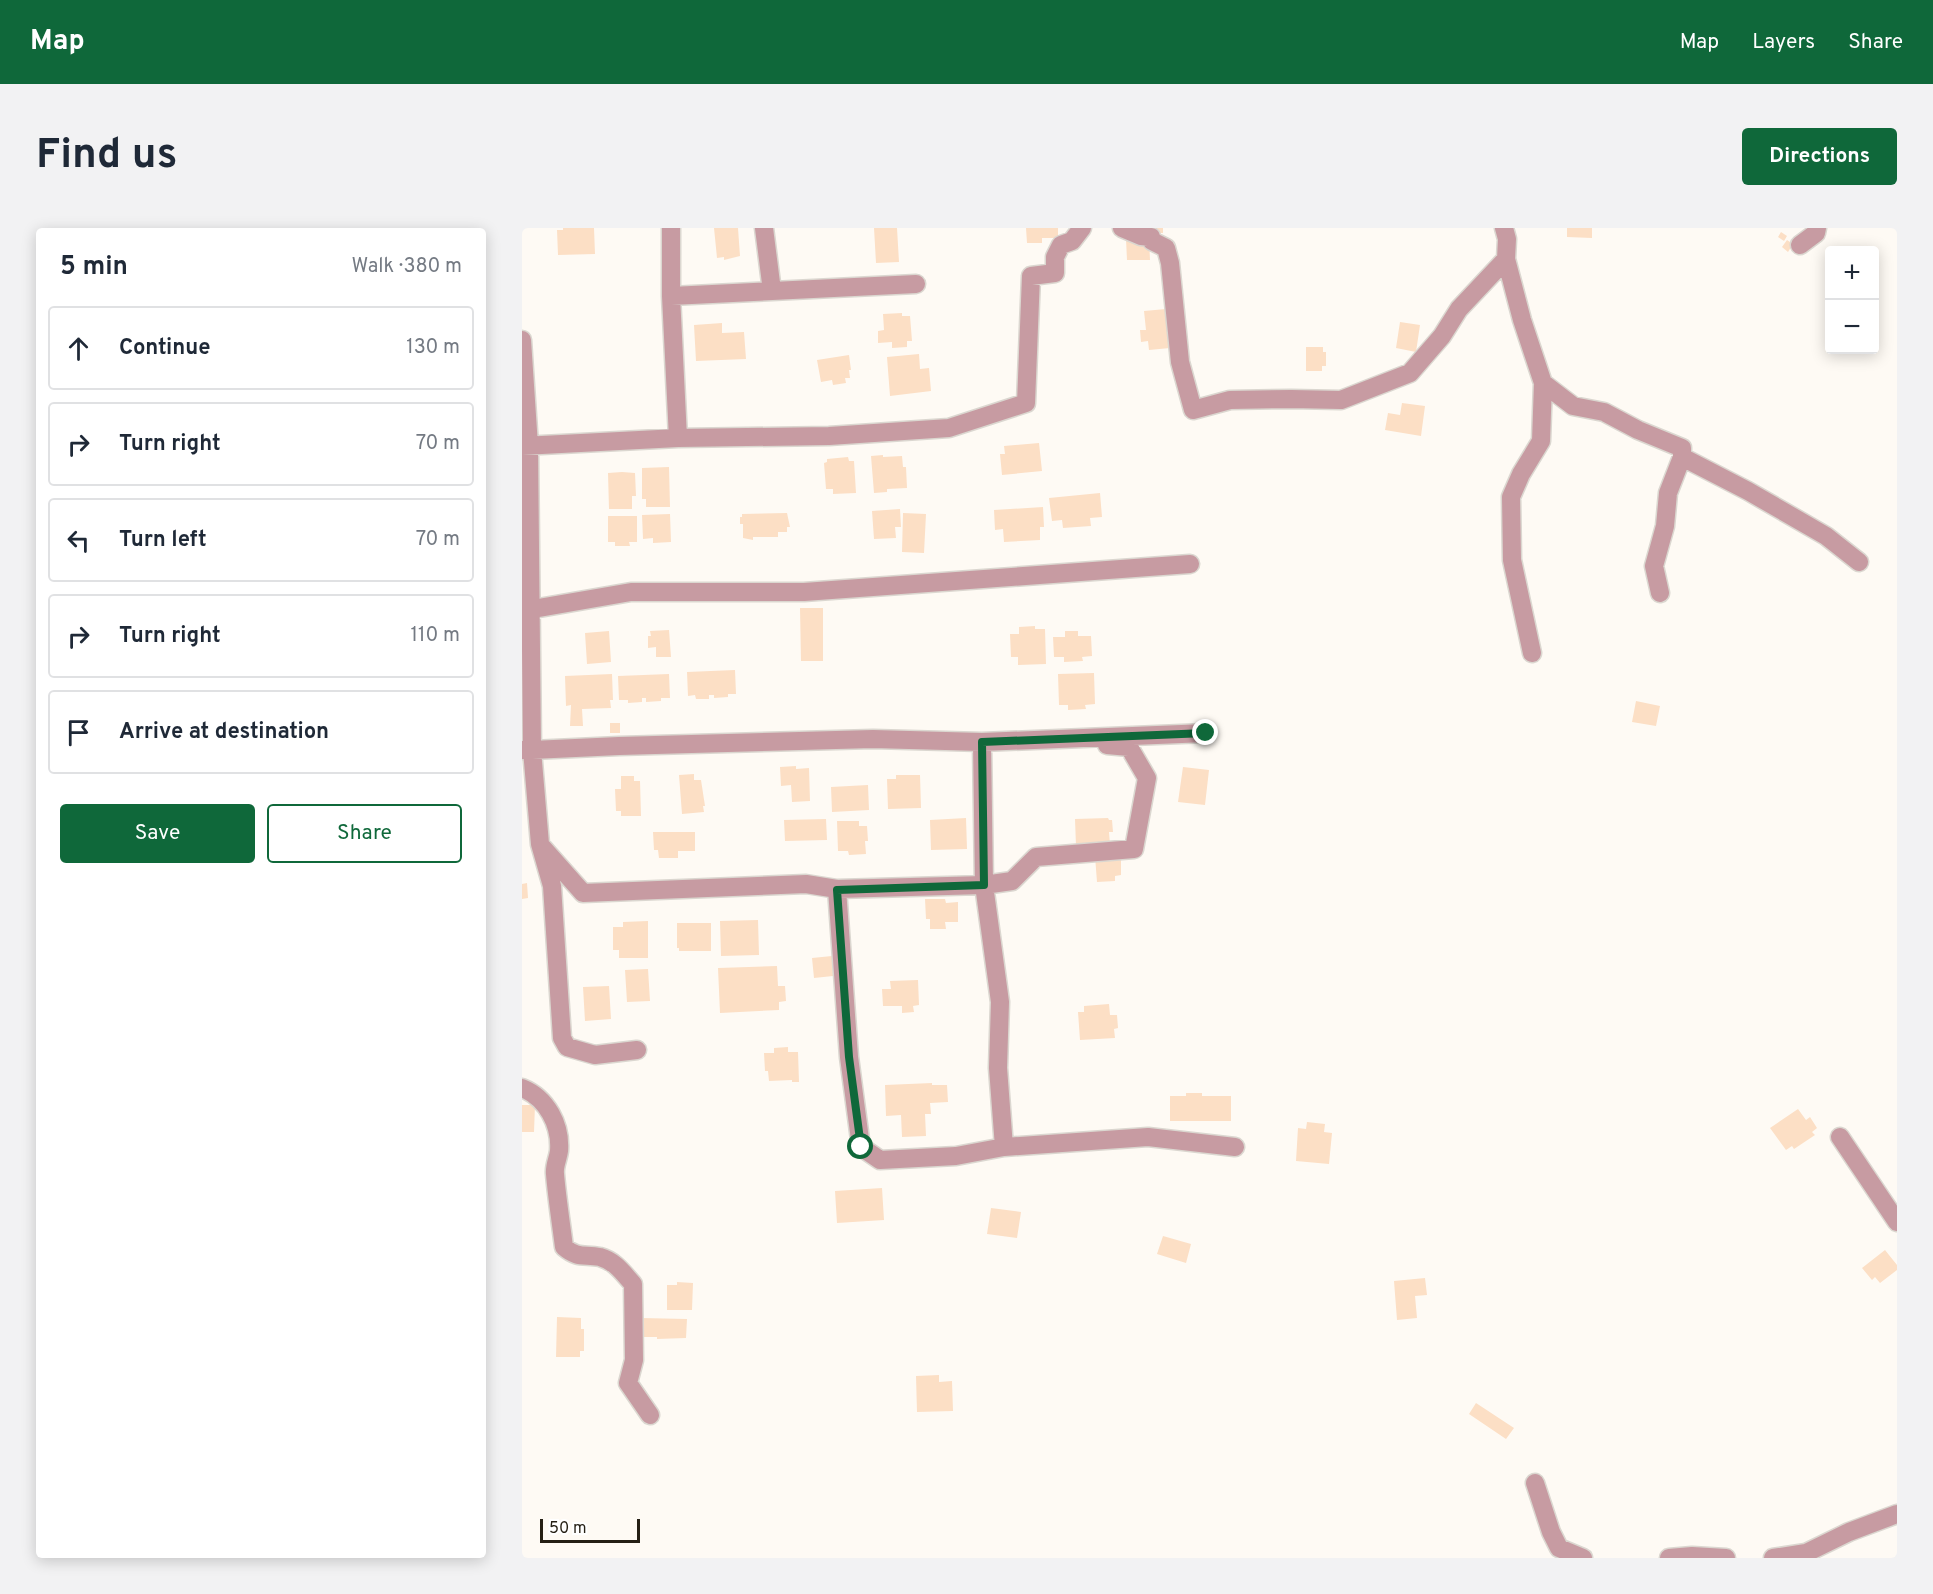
<!DOCTYPE html>
<html lang="en">
<head>
<meta charset="utf-8">
<style>
	:root { --surface:#fff; --page:#f2f2f3; --text:#1f2937; --muted:#747a83; --line:#e0e1e3; --accent:#0f683a }
	body { margin:0; font-family:Overpass,sans-serif; background:var(--page); color:var(--text) }
	.controls { position:absolute; right:18px; top:18px; display:grid; overflow:hidden; border-radius:6px; box-shadow:0 3px 15px #0003 }
	.controls button { width:54px; height:54px; display:grid; place-items:center; padding:0; border:0; border-bottom:2px solid var(--line); background:var(--surface); color:var(--text); font:30px sans-serif }
	.scale { position:absolute; left:18px; bottom:15px; width:100px; box-sizing:border-box; padding-left:6px; border:3px solid #251f14; border-top:0; font-size:16px; line-height:21px; white-space:nowrap; color:#251f14; -webkit-text-stroke:4px #fff; paint-order:stroke }
	.stop { position:absolute; width:18px; height:18px; margin:-14px; border:4px solid #0f683a; border-radius:50%; background:#fff }
	.stop.end { background:#0f683a; border-color:#fff; box-shadow:0 2px 6px #0008 }
	.list { margin:0; padding:0; list-style:none }
	h2 { display:flex; justify-content:space-between; align-items:center; height:78px; margin:0; padding:0 24px; font-size:26px }
	h2 small { font-size:20px; font-weight:400; color:var(--muted) }
	.list li { display:grid; grid-template-columns:39px 1fr auto; gap:18px; align-items:center; box-sizing:border-box; height:84px; margin:0 12px 12px; padding:0 12px; border:2px solid var(--line); border-radius:6px }
	.list b { display:block; font-size:22px; white-space:nowrap }
	.list em { font-size:20px; font-style:normal; color:var(--muted) }
	.actions { display:flex; gap:12px; padding:18px 24px }
	.actions a { flex:1; padding:14px 0; border:2px solid var(--accent); border-radius:6px; text-align:center; font-size:21px; color:var(--accent) }
	.actions .main { background:var(--accent); color:#fff }
	.icon { flex:none; width:33px; height:33px; fill:none; stroke:currentColor; stroke-width:2; stroke-linecap:round; stroke-linejoin:round }
	.map { position:relative; flex:none; width:1375px; height:1330px; overflow:hidden; border-radius:6px }
	header { display:flex; align-items:center; gap:36px; box-sizing:border-box; height:84px; padding:0 30px; background:var(--accent); color:#fff }
	header strong { font-size:28px }
	nav { display:flex; gap:33px; margin-inline-start:auto; font-size:21px }
	.intro { display:flex; align-items:center; justify-content:space-between; box-sizing:border-box; height:144px; padding:0 36px }
	h1 { margin:0; font-size:42px }
	.button { padding:15px 27px; border-radius:6px; background:var(--accent); color:#fff; font-size:21px; font-weight:700 }
	main { display:flex; gap:36px; padding:0 36px }
	aside { flex:1; background:var(--surface); border-radius:6px; box-shadow:0 3px 15px #0003 }
	.map>svg:first-child { display:block }
</style>
</head>
<body>
<header>
<strong>Map</strong>
<nav><a>Map</a><a>Layers</a><a>Share</a></nav>
</header>
<div class="intro"><h1>Find us</h1><a class="button">Directions</a></div>
<main>
<aside>
<h2>5 min<small>Walk · 380 m</small></h2>
<ul class="list">
<li><svg class="icon" aria-label="ahead" viewBox="0 0 24 24"><path d="M12 20V5M6 11l6-6 6 6"/></svg><div><b>Continue</b></div><em>130 m</em></li>
<li><svg class="icon" aria-label="right" viewBox="0 0 24 24"><path d="M7 20v-9h11M14 6l5 5-5 5"/></svg><div><b>Turn right</b></div><em>70 m</em></li>
<li><svg class="icon" aria-label="left" viewBox="0 0 24 24"><path d="M17 20v-9H6M10 6l-5 5 5 5"/></svg><div><b>Turn left</b></div><em>70 m</em></li>
<li><svg class="icon" aria-label="right" viewBox="0 0 24 24"><path d="M7 20v-9h11M14 6l5 5-5 5"/></svg><div><b>Turn right</b></div><em>110 m</em></li>
<li><svg class="icon" aria-label="arrive" viewBox="0 0 24 24"><path d="M6 21V4h12l-3 4 3 4H6"/></svg><div><b>Arrive at destination</b></div></li>
</ul>
<div class="actions"><a class="main">Save</a><a>Share</a></div>
</aside>
<div class="map">
<svg width="1375" height="1330" viewBox="0 0 1375 1330">
	<rect width="100%" height="100%" fill="#fefaf4"/>
	<!-- building -->
	<path fill="#fcdfc5" d="M 41,0 L 72,0 L 73,26 L 36,27 L 35,2 L 41,2 Z
		M 192,0 L 216,0 L 218,28 L 202,32 L 202,29 L 195,30 Z
		M 352,0 L 375,0 L 377,34 L 354,35 Z
		M 504,0 L 536,0 L 536,10 L 520,10 L 520,15 L 505,15 Z
		M 618,0 L 641,0 L 641,5 L 618,5 Z
		M 1045,0 L 1070,0 L 1070,10 L 1045,9 Z
		M 1259,4 L 1265,8 L 1262,13 L 1256,9 Z
		M 627,10 L 628,32 L 605,32 L 604,11 Z
		M 1265,12 L 1271,16 L 1266,24 L 1260,19 Z
		M 644,81 L 648,120 L 627,122 L 626,113 L 619,114 L 618,102 L 624,102 L 622,83 Z
		M 380,85 L 380,88 L 388,88 L 390,113 L 385,113 L 385,119 L 370,120 L 370,114 L 356,115 L 356,103 L 362,102 L 361,86 Z
		M 878,94 L 898,97 L 894,124 L 874,120 Z
		M 200,95 L 200,105 L 222,104 L 224,131 L 174,133 L 172,97 Z
		M 784,119 L 801,119 L 801,124 L 804,124 L 804,138 L 800,138 L 800,143 L 784,143 Z
		M 397,126 L 398,141 L 407,140 L 409,163 L 368,168 L 365,129 Z
		M 327,127 L 329,142 L 327,142 L 328,150 L 323,150 L 324,155 L 311,157 L 310,152 L 299,154 L 295,132 Z
		M 880,175 L 903,178 L 899,208 L 863,202 L 866,185 L 878,187 Z
		M 517,215 L 520,243 L 480,247 L 478,226 L 483,226 L 482,218 Z
		M 361,227 L 361,229 L 380,228 L 381,239 L 384,239 L 385,260 L 365,261 L 365,264 L 352,265 L 349,228 Z
		M 326,229 L 327,233 L 332,233 L 334,265 L 311,266 L 311,261 L 304,261 L 302,235 L 305,234 L 305,231 Z
		M 147,239 L 148,279 L 124,279 L 124,271 L 120,271 L 120,240 Z
		M 100,244 L 113,245 L 114,268 L 110,268 L 110,281 L 87,281 L 86,245 Z
		M 578,265 L 580,289 L 568,290 L 569,298 L 541,300 L 540,292 L 530,293 L 527,270 Z
		M 521,279 L 522,299 L 518,299 L 518,312 L 482,314 L 481,301 L 473,302 L 472,282 Z
		M 378,281 L 379,299 L 373,299 L 374,310 L 352,311 L 350,283 Z
		M 265,285 L 268,299 L 265,299 L 265,304 L 256,304 L 256,309 L 231,309 L 231,312 L 221,310 L 221,296 L 218,296 L 218,289 L 220,289 L 220,286 Z
		M 381,285 L 404,286 L 402,325 L 380,324 Z
		M 148,286 L 149,314 L 131,315 L 131,310 L 121,311 L 120,287 Z
		M 86,288 L 115,288 L 115,314 L 107,314 L 108,318 L 93,318 L 93,314 L 86,314 Z
		M 278,380 L 301,380 L 301,433 L 279,433 Z
		M 513,398 L 513,401 L 523,401 L 524,436 L 496,437 L 496,429 L 489,429 L 488,406 L 497,406 L 497,399 Z
		M 147,402 L 149,429 L 134,429 L 134,419 L 126,420 L 126,408 L 129,408 L 128,403 Z
		M 87,403 L 89,434 L 65,436 L 63,405 Z
		M 543,403 L 556,403 L 556,408 L 569,408 L 570,428 L 560,429 L 561,433 L 542,434 L 542,429 L 532,429 L 531,409 L 543,409 Z
		M 213,442 L 214,466 L 206,466 L 206,469 L 192,470 L 192,467 L 187,467 L 187,471 L 174,471 L 173,467 L 166,468 L 165,444 Z
		M 572,445 L 573,476 L 563,477 L 564,481 L 546,482 L 546,477 L 537,477 L 536,446 Z
		M 90,446 L 91,472 L 88,472 L 89,480 L 60,481 L 61,498 L 48,498 L 49,477 L 44,478 L 43,448 Z
		M 147,446 L 148,470 L 139,470 L 139,473 L 124,474 L 124,470 L 120,470 L 120,474 L 106,475 L 106,472 L 97,472 L 96,448 Z
		M 1114,473 L 1138,478 L 1134,498 L 1110,494 Z
		M 88,495 L 98,495 L 98,505 L 88,505 Z
		M 274,538 L 274,541 L 287,540 L 288,573 L 270,574 L 269,557 L 259,558 L 258,539 Z
		M 661,539 L 687,542 L 683,577 L 656,574 Z
		M 172,546 L 172,552 L 179,552 L 183,578 L 181,578 L 182,584 L 160,586 L 157,547 Z
		M 374,547 L 398,547 L 399,580 L 366,581 L 365,551 L 374,551 Z
		M 99,548 L 112,548 L 112,553 L 118,553 L 119,588 L 99,588 L 99,583 L 94,583 L 93,561 L 99,561 Z
		M 346,557 L 347,582 L 310,584 L 309,559 Z
		M 444,590 L 445,621 L 409,622 L 408,592 Z
		M 586,590 L 587,592 L 590,592 L 591,604 L 587,604 L 588,617 L 554,618 L 553,591 Z
		M 304,591 L 305,612 L 263,613 L 262,592 Z
		M 315,593 L 337,593 L 337,598 L 345,598 L 346,613 L 343,613 L 344,626 L 327,627 L 326,623 L 316,623 Z
		M 131,604 L 173,604 L 173,623 L 156,623 L 156,630 L 137,630 L 136,622 L 132,622 Z
		M 592,627 L 592,632 L 599,632 L 599,647 L 593,648 L 593,653 L 575,654 L 573,628 Z
		M 5,655 L 6,670 L 0,671 L 0,656 Z
		M 403,671 L 423,671 L 424,675 L 436,674 L 436,694 L 423,694 L 424,701 L 408,701 L 408,691 L 404,691 Z
		M 236,692 L 237,727 L 199,728 L 198,693 Z
		M 126,693 L 126,730 L 97,730 L 97,722 L 91,722 L 91,699 L 101,699 L 101,694 Z
		M 155,695 L 189,695 L 189,723 L 157,723 L 157,720 L 155,720 Z
		M 310,728 L 311,748 L 292,750 L 290,730 Z
		M 255,738 L 256,758 L 263,758 L 264,773 L 257,774 L 257,782 L 198,785 L 196,740 Z
		M 126,741 L 128,773 L 105,774 L 103,742 Z
		M 396,752 L 397,777 L 391,778 L 392,784 L 380,785 L 380,778 L 361,778 L 360,761 L 369,761 L 368,753 Z
		M 87,758 L 89,791 L 63,793 L 61,759 Z
		M 587,776 L 588,787 L 595,787 L 596,800 L 592,801 L 593,810 L 558,812 L 556,784 L 562,784 L 562,778 Z
		M 266,819 L 266,824 L 276,824 L 277,854 L 270,854 L 270,852 L 247,853 L 246,843 L 243,843 L 242,825 L 252,825 L 252,820 Z
		M 410,855 L 410,857 L 425,857 L 426,874 L 408,875 L 409,886 L 403,886 L 404,908 L 380,909 L 379,887 L 364,888 L 363,857 Z
		M 664,865 L 680,865 L 680,868 L 709,868 L 709,893 L 648,893 L 648,868 L 664,868 Z
		M 0,877 L 13,877 L 12,904 L 0,904 Z
		M 1276,881 L 1284,892 L 1288,889 L 1295,900 L 1290,904 L 1293,907 L 1272,921 L 1270,918 L 1264,922 L 1248,900 Z
		M 785,894 L 803,896 L 802,904 L 810,905 L 807,936 L 774,933 L 776,900 L 784,901 Z
		M 360,960 L 362,992 L 315,995 L 313,963 Z
		M 469,980 L 499,984 L 495,1010 L 465,1006 Z
		M 641,1008 L 669,1016 L 664,1035 L 635,1026 Z
		M 1363,1022 L 1375,1037 L 1375,1042 L 1358,1055 L 1353,1049 L 1350,1052 L 1340,1040 Z
		M 903,1050 L 905,1067 L 893,1068 L 895,1090 L 875,1092 L 872,1053 Z
		M 155,1054 L 171,1055 L 170,1082 L 145,1082 L 145,1057 L 155,1057 Z
		M 35,1089 L 59,1090 L 59,1101 L 62,1101 L 62,1123 L 58,1123 L 58,1129 L 34,1129 Z
		M 119,1090 L 165,1091 L 164,1110 L 135,1111 L 135,1109 L 119,1109 Z
		M 417,1147 L 417,1154 L 430,1153 L 431,1183 L 395,1184 L 394,1148 Z
		M 954,1175 L 992,1200 L 984,1211 L 947,1186 Z"/>
	<g fill="none" stroke-linecap="round" stroke-linejoin="round">
		<!-- minor casing -->
		<g stroke="#dbd7d0" stroke-width="21">
			<path id="minor" d="M 149,0 L 149,68 L 156,210
				M 242,0 L 250,63
				M 600,0 L 619,8 L 629,9 L 630,13 L 644,20 L 648,35 L 658,134 L 671,182 L 708,172 L 769,171 L 819,172 L 888,145 L 920,108 L 937,81 L 984,31
				M 982,0 L 985,11 L 984,31 L 1000,92 L 1021,155 L 1051,178 L 1082,184 L 1116,202 L 1160,220 L 1160,229 L 1146,265 L 1143,298 L 1132,338 L 1138,365
				M 1278,17 L 1294,5 L 1295,0
				M 149,68 L 394,56
				M 0,112 L 7,218 L 10,522 L 0,522
				M 0,218 L 156,210 L 307,208 L 427,200 L 504,175 L 509,48 L 533,45 L 533,29 L 539,17 L 550,13 L 560,0
				M 1160,229 L 1226,263 L 1304,308 L 1337,334
				M 0,383 L 109,364 L 282,364 L 668,336
				M 1010,425 L 990,332 L 989,269 L 999,246 L 1019,213 L 1021,155
				M 460,514 L 462,657 L 478,774 L 476,840 L 482,919
				M 21,620 L 61,665 L 284,656 L 315,661 L 462,657 L 490,653 L 514,629 L 612,621 L 625,550 L 607,519 L 585,517
				M 315,661 L 327,829 L 339,919 L 358,932 L 434,928 L 482,919 L 626,909 L 713,919
				M 115,822 L 73,827 L 45,819 L 40,810 L 30,658 L 18,616 L 10,522 L 97,518 L 351,511 L 460,514 L 684,505
				M 0,860 C 25,870 39,897 37,923 C 36,931 32,938 33,946 C 35,970 39,995 42,1019 C 56,1031 62,1026 78,1029 C 93,1033 101,1045 111,1056 L 112,1132 L 106,1155 L 128,1187
				M 1318,909 L 1375,994
				M 1013,1255 L 1029,1304 L 1037,1320 L 1061,1330
				M 1147,1330 L 1170,1328 L 1204,1330
				M 1251,1330 L 1284,1325 L 1327,1304 L 1375,1286"/>
		</g>
		<!-- minor -->
		<use href="#minor" stroke="#c79ba2" stroke-width="18"/>
	</g>
	<g fill="none" stroke-linecap="round" stroke-linejoin="round">
		<!-- route -->
		<path stroke="#0f683a" stroke-width="8" d="M 339,919 L 327,829 L 315,662 L 462,657 L 460,514 L 684,505"/>
	</g>
</svg>
<div class="controls">
<button>+</button>
<button>−</button>
</div>
<div class="scale">50 m</div>
<div class="stop" style="left:339px;top:919px"></div>
<div class="stop end" style="left:684px;top:505px"></div>
</div>
</main>
</body>
</html>
